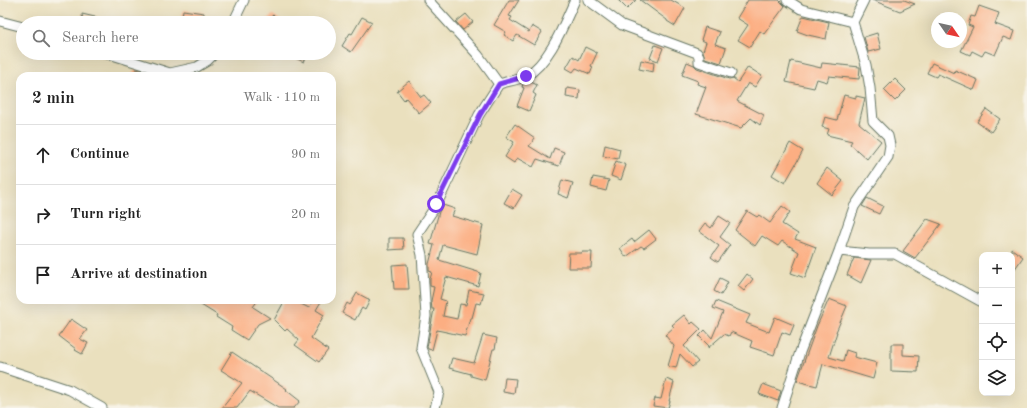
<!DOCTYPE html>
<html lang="en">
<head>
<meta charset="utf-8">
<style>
	:root { --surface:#fff; --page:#f2f2f2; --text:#222; --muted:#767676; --line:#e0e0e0 }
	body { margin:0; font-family:"Old Standard TT",serif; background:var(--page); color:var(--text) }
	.controls { position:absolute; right:12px; bottom:12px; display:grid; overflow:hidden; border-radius:8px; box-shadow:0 4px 16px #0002 }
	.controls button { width:36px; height:36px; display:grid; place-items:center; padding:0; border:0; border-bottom:1px solid var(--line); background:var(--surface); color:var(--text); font:20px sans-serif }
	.compass { position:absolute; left:931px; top:12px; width:36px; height:36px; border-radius:50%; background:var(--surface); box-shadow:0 4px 16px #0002; rotate:124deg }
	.stop { position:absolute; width:12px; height:12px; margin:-9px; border:3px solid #7c3aed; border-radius:50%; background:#fff }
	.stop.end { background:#7c3aed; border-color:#fff; box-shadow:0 1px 4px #0008 }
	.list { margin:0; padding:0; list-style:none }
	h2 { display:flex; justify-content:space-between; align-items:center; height:52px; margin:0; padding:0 16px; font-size:17px }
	h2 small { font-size:13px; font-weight:400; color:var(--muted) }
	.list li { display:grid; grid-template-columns:26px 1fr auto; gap:12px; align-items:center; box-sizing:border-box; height:60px; padding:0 16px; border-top:1px solid var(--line) }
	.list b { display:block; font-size:15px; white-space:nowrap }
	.list em { font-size:13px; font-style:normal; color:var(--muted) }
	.icon { flex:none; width:22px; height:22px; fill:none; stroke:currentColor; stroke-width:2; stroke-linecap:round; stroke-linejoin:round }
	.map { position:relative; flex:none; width:1027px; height:408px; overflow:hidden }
	.search { position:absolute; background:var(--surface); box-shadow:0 4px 16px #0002; left:16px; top:16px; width:320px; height:44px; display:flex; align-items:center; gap:10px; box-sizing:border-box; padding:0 14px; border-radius:22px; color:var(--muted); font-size:15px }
	.panel { position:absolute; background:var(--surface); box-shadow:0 4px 16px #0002; left:16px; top:72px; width:320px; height:232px; border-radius:12px }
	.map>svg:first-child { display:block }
</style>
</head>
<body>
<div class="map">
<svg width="1027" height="408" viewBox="0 0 1027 408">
	<rect width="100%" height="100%" fill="#f7f3e8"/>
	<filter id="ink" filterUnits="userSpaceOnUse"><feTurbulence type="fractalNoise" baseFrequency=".025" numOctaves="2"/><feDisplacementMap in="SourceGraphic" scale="8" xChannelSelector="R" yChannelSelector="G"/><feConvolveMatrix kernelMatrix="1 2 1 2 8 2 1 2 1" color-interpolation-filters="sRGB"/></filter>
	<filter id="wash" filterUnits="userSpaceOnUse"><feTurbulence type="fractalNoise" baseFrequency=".012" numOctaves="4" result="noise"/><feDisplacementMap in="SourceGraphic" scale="16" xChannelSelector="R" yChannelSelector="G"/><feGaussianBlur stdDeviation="0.9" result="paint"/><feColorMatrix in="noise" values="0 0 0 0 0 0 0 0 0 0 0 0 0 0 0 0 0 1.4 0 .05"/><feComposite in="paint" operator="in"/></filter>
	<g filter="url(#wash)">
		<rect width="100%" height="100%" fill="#eae0be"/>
		<g id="blocks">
			<!-- building -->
			<path fill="#fcae82" d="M 509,0 L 519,0 L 509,16 L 512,17 L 510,20 L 529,32 L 532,26 L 542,32 L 534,45 L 517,35 L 513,41 L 504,35 L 506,32 L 494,25 Z
				M 618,0 L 636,0 L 627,9 Z
				M 640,0 L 671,0 L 685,8 L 675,26 L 667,21 L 667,20 Z
				M 748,0 L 779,0 L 785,6 L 764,34 L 760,31 L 750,47 L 738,40 L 748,25 L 737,18 Z
				M 872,0 L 904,0 L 915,4 L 900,11 Z
				M 979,6 L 999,13 L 995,24 L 1014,31 L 1011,40 L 1003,37 L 995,55 L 985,51 L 982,56 L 972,51 L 970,55 L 961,51 L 973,27 L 968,25 L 971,16 L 975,17 Z
				M 183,10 L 204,13 L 203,23 L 181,23 Z
				M 82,14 L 108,20 L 108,23 L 83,23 Z
				M 466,14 L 473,22 L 463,30 L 456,22 Z
				M 273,15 L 284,23 L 263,23 Z
				M 803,16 L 829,22 L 826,39 L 808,35 L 797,31 Z
				M 362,17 L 372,22 L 351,52 L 342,46 L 350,33 L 352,34 Z
				M 705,27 L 720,32 L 715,44 L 726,48 L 721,63 L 705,58 L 703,51 L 706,42 L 701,40 Z
				M 877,33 L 881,49 L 868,52 L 864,37 Z
				M 655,45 L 663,48 L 658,61 L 650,58 Z
				M 585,47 L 597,53 L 591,66 L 593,67 L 590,74 L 576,68 L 573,72 L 566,68 L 573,56 L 579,60 Z
				M 283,53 L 308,53 L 304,62 Z
				M 641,60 L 654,63 L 653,72 L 639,69 Z
				M 791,61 L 821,68 L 822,63 L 860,67 L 859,79 L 829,76 L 827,82 L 817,79 L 814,88 L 786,82 Z
				M 687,62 L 694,65 L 697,68 L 729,79 L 733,78 L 738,82 L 748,67 L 762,76 L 755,87 L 748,83 L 737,101 L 764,115 L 760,125 L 751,118 L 741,128 L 696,114 L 706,87 L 697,84 L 698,81 L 682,75 Z
				M 932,63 L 954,73 L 955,70 L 978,80 L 974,90 L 938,74 L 936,77 L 927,73 Z
				M 136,69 L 148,72 L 153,76 L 131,76 Z
				M 895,79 L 906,90 L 895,101 L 884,90 Z
				M 409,81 L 421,97 L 424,95 L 431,103 L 419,113 L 406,98 L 404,100 L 397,91 Z
				M 529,81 L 537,85 L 533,93 L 536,95 L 529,111 L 517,106 L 524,88 L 522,87 L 523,84 Z
				M 567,88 L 580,90 L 579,99 L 566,97 Z
				M 844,95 L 856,98 L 856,96 L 865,98 L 859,123 L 881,141 L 867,159 L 850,144 L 852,141 L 827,135 L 829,129 L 822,127 L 825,117 L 837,120 Z
				M 986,109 L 1000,119 L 991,132 L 977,122 Z
				M 515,124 L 535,138 L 529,146 L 550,159 L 554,148 L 564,152 L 559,166 L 537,159 L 533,167 L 517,158 L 514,163 L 505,157 L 514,142 L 506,137 Z
				M 790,143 L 803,151 L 785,183 L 772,175 Z
				M 605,145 L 620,149 L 618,159 L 603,156 Z
				M 616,161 L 626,165 L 621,180 L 611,176 Z
				M 827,168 L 843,181 L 832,195 L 817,183 Z
				M 593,177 L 609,180 L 606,191 L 591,187 Z
				M 562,180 L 573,183 L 568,198 L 558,194 Z
				M 512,189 L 522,195 L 514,208 L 504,203 Z
				M 867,198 L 883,206 L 879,214 L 862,206 Z
				M 443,205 L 455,209 L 452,216 L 483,225 L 477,254 L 443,245 L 439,260 L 481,273 L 478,286 L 446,277 L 440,299 L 446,301 L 443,316 L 457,319 L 460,304 L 466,305 L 469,290 L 484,293 L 481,304 L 476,303 L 472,318 L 470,318 L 465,336 L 437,330 L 432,350 L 428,349 L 427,347 L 434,309 L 432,309 L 431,301 L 434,287 L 430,286 L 430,279 L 432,272 L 429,271 L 429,264 L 434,245 L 430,244 L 439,212 Z
				M 782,206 L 790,212 L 782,224 L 798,234 L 795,239 L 816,247 L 805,278 L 791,273 L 799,252 L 782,241 L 778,246 L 762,236 L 755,246 L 735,230 L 747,211 L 757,217 L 759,215 L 770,223 Z
				M 719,216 L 730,223 L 720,237 L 730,245 L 718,262 L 711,257 L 719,246 L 699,231 L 705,223 L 711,228 Z
				M 927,219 L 941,224 L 915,258 L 903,251 Z
				M 649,230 L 656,239 L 644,248 L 641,246 L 626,257 L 620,248 L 632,239 L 634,242 Z
				M 389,238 L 403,238 L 404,249 L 389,250 Z
				M 1012,249 L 1023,257 L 1012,273 Z
				M 582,252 L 592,252 L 591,268 L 568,268 L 569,253 L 582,253 Z
				M 854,258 L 871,260 L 861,283 L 847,275 Z
				M 407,264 L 409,289 L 394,289 L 392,265 Z
				M 747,274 L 753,279 L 744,291 L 738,286 Z
				M 720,278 L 728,282 L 721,295 L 714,291 Z
				M 357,293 L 370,300 L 365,310 L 362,308 L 355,320 L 342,313 L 347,303 L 350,305 Z
				M 829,299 L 847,306 L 836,332 L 837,332 L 829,357 L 843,361 L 846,350 L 855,353 L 854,357 L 877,363 L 873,379 L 823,364 L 817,386 L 797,381 L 817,326 Z
				M 193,300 L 258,300 L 253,307 L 270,318 L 258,324 L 247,340 L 231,330 L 232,327 L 216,317 L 217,315 Z
				M 285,300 L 293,300 L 309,308 L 314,300 L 322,300 L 316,310 L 324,315 L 311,338 L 328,350 L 319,362 L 295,345 L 299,340 L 287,329 L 285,331 L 274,320 Z
				M 716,301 L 750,315 L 746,323 L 769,332 L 775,317 L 794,325 L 790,335 L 782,332 L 774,355 L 750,347 L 752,341 L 731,332 L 729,336 L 724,334 L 708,348 L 709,346 L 699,336 L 705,330 L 712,338 L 723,312 L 713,308 Z
				M 684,315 L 691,324 L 693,322 L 701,329 L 684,346 L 698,362 L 692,367 L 680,354 L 676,368 L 668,366 L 674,346 L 665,335 L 674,327 L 672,325 Z
				M 71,319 L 87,330 L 80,339 L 88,343 L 82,354 L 75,350 L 76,349 L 59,336 Z
				M 483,335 L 497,338 L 495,349 L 493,349 L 485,380 L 471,376 L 471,374 L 449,368 L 452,358 L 474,363 Z
				M 891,344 L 903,344 L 903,355 L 919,356 L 918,372 L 891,371 Z
				M 232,352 L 287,389 L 286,390 L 300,401 L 294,408 L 278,408 L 250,391 L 237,408 L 222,408 L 242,383 L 221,370 Z
				M 505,378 L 516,379 L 514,394 L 503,392 Z
				M 666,379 L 674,382 L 669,401 L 670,401 L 668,408 L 653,406 L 655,398 L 661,399 Z
				M 763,384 L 781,391 L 778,401 L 759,394 Z"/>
		</g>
	</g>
	<g filter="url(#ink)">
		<use href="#blocks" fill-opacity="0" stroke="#667664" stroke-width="1"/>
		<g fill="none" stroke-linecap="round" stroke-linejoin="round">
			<!-- minor casing -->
			<g stroke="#667664" stroke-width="11">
				<path id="minor" d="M 428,0 L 478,55 L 499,84
					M 588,0 L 622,25 L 697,53 L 699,56 L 699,62 L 731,73
					M 0,21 L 23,27
					M 853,22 L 864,0
					M 233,23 L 244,0
					M 106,53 L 170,73 L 197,67 L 207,61 L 215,53
					M 839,251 L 869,254 L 895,254 L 982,302
					M 0,367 L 70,390 L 102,408
					M 435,408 L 439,392 L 421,348 L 426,316 L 422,255 L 417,234 L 437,204 L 479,115 L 499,84 C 508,81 519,80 526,76 C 550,62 564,24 575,0
					M 782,408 L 800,352 L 839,251 L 854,207 L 888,157 L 890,145 L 888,136 L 873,121 L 870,88 L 866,65 L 853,22 L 801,9 L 787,0"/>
			</g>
			<!-- minor -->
			<use href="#minor" stroke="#fff" stroke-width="9"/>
		</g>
	</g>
	<g fill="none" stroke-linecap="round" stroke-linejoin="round" filter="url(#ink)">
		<!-- route -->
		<path stroke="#7c3aed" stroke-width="5" d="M 436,204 L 480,115 L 499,84 L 526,76"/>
	</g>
</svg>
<div class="controls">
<button>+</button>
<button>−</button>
<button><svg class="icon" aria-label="locate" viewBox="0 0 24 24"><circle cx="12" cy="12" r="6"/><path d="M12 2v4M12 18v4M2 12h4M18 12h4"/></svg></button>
<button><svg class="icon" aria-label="layers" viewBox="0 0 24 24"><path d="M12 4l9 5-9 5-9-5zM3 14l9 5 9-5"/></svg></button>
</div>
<svg class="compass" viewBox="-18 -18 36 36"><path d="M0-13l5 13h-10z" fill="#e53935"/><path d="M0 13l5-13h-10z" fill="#767676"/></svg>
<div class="stop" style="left:436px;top:204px"></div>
<div class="stop end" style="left:526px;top:76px"></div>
<div class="search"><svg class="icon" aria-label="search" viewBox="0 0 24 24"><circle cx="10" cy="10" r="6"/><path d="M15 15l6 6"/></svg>Search here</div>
<section class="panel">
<h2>2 min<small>Walk · 110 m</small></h2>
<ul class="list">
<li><svg class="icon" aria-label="ahead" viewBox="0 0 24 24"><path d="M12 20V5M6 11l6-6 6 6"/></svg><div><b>Continue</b></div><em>90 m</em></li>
<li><svg class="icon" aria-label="right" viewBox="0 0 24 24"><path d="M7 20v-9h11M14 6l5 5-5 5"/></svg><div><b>Turn right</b></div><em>20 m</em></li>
<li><svg class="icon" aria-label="arrive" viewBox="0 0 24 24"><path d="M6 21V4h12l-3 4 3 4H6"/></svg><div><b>Arrive at destination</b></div></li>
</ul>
</section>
</div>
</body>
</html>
